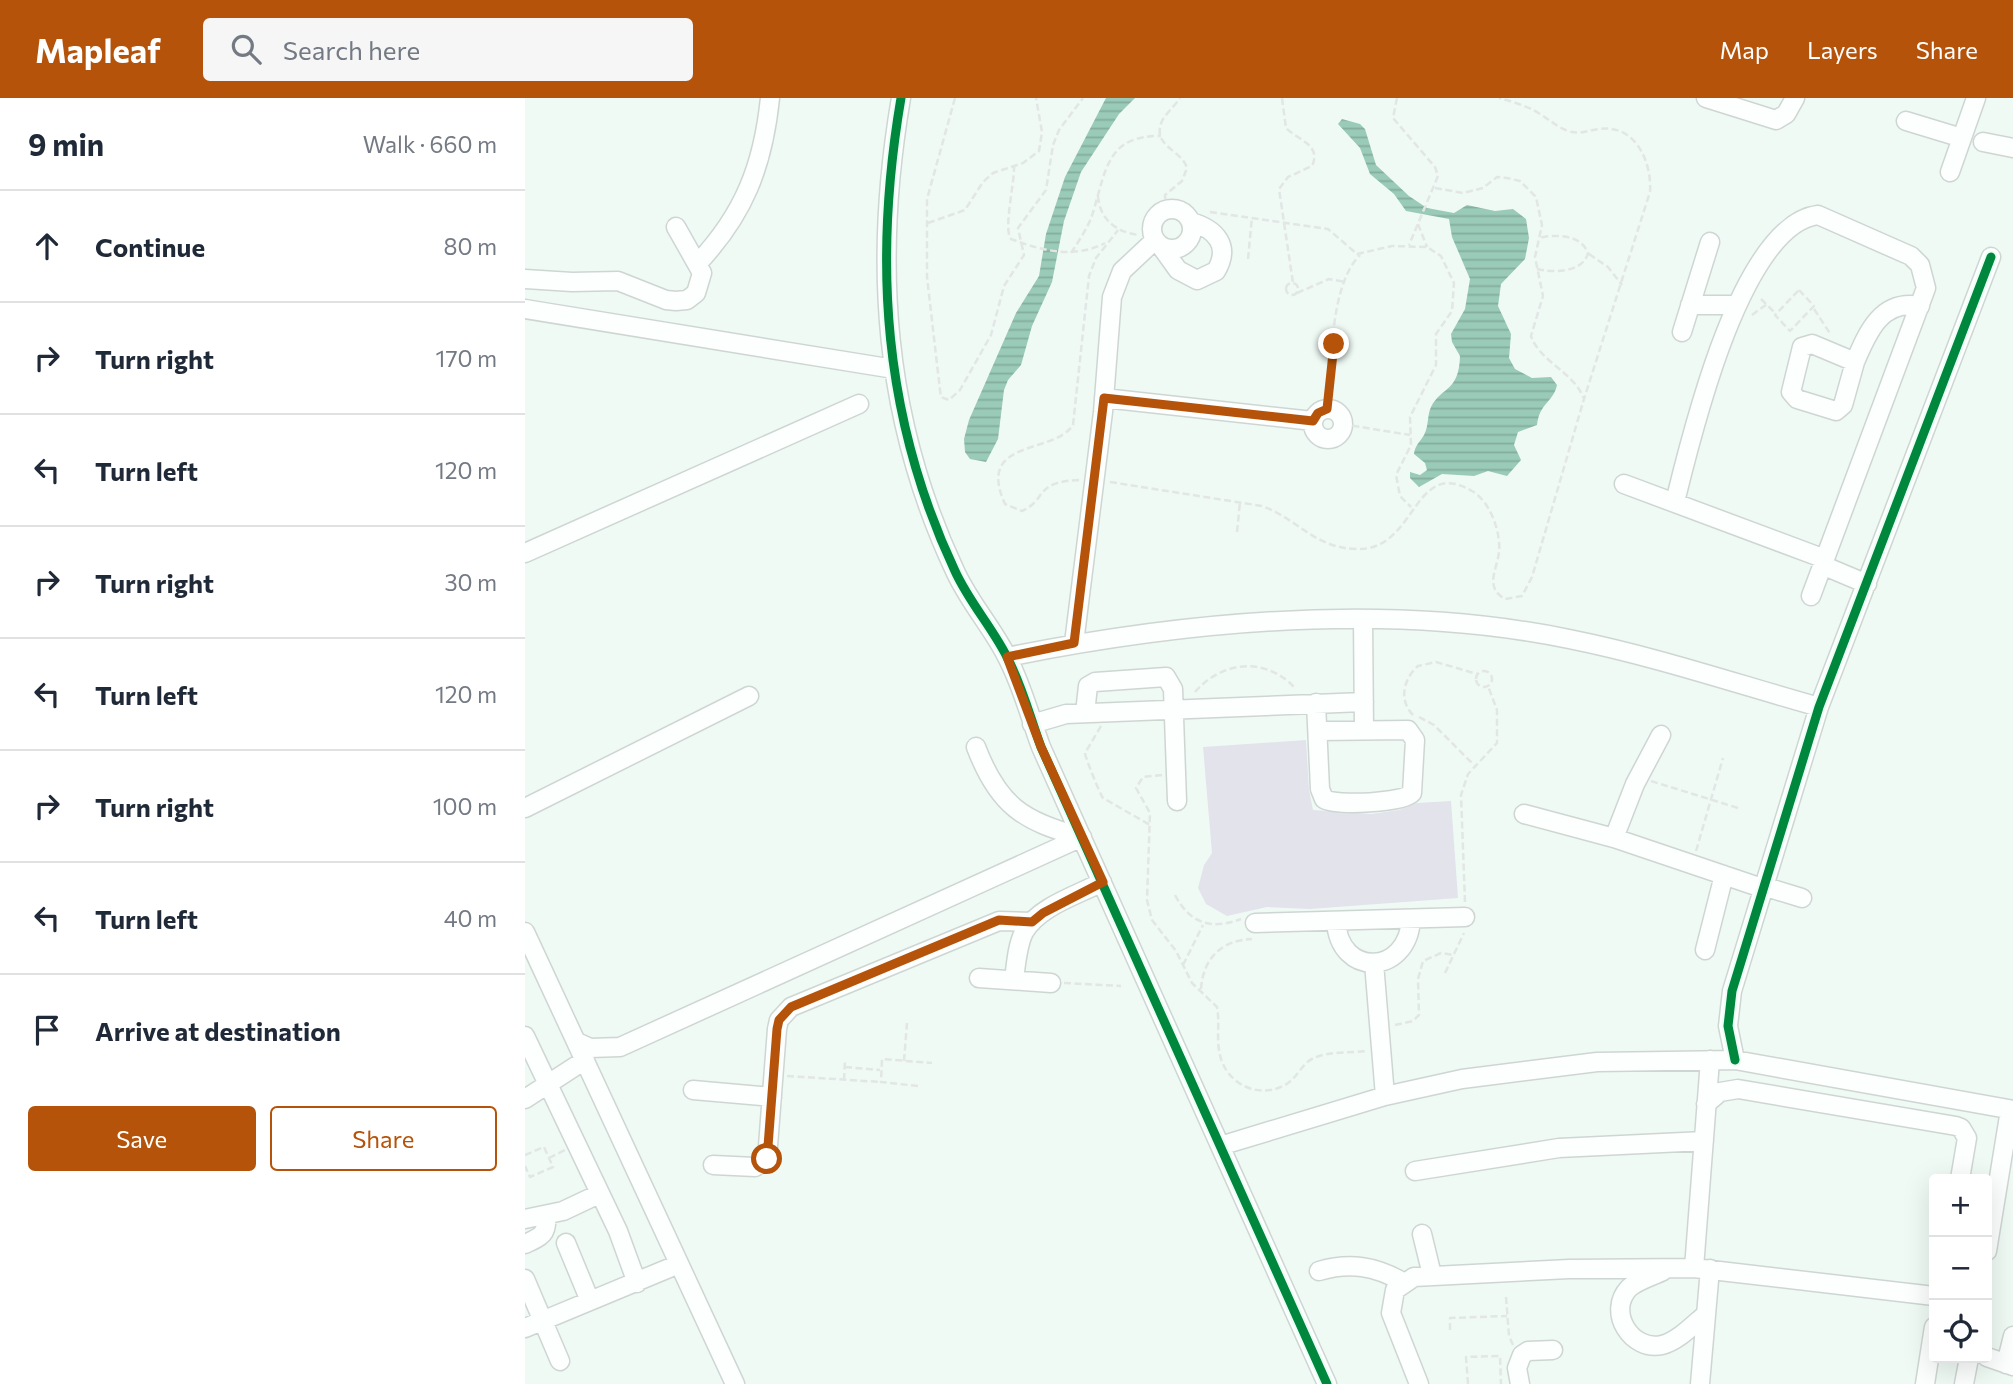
<!DOCTYPE html>
<html lang="en">
<head>
<meta charset="utf-8">
<style>
	:root { --surface:#fff; --page:#f6f6f7; --text:#1f2937; --muted:#747a83; --line:#e0e1e3; --accent:#b45309 }
	body { margin:0; font-family:Commissioner,sans-serif; background:var(--page); color:var(--text) }
	.controls { position:absolute; right:21px; bottom:21px; display:grid; overflow:hidden; border-radius:7px; box-shadow:0 7px 28px #0002 }
	.controls button { width:63px; height:63px; display:grid; place-items:center; padding:0; border:0; border-bottom:2px solid var(--line); background:var(--surface); color:var(--text); font:35px sans-serif }
	.stop { position:absolute; width:21px; height:21px; margin:-16px; border:5px solid #b45309; border-radius:50%; background:#fff }
	.stop.end { background:#b45309; border-color:#fff; box-shadow:0 2px 7px #0008 }
	.list { margin:0; padding:0; list-style:none }
	h2 { display:flex; justify-content:space-between; align-items:center; height:91px; margin:0; padding:0 28px; font-size:30px }
	h2 small { font-size:23px; font-weight:400; color:var(--muted) }
	.list li { display:grid; grid-template-columns:46px 1fr auto; gap:21px; align-items:center; box-sizing:border-box; height:112px; padding:0 28px; border-top:2px solid var(--line) }
	.list b { display:block; font-size:26px; white-space:nowrap }
	.list em { font-size:23px; font-style:normal; color:var(--muted) }
	.actions { display:flex; gap:14px; padding:21px 28px }
	.actions a { flex:1; padding:16px 0; border:2px solid var(--accent); border-radius:7px; text-align:center; font-size:24px; color:var(--accent) }
	.actions .main { background:var(--accent); color:#fff }
	.icon { flex:none; width:38px; height:38px; fill:none; stroke:currentColor; stroke-width:2; stroke-linecap:round; stroke-linejoin:round }
	.map { position:relative; flex:none; width:1488px; height:1286px; overflow:hidden }
	header { display:flex; align-items:center; gap:42px; box-sizing:border-box; height:98px; padding:0 35px; background:var(--accent); color:#fff }
	header strong { font-size:33px }
	nav { display:flex; gap:38px; margin-inline-start:auto; font-size:24px }
	.search { width:490px; height:63px; background:var(--page); display:flex; align-items:center; gap:18px; box-sizing:border-box; padding:0 24px; border-radius:7px; color:var(--muted); font-size:26px }
	main { display:flex }
	aside { flex:1; background:var(--surface) }
	.map>svg:first-child { display:block }
</style>
</head>
<body>
<header>
<strong>Mapleaf</strong>
<div class="search"><svg class="icon" aria-label="search" viewBox="0 0 24 24"><circle cx="10" cy="10" r="6"/><path d="M15 15l6 6"/></svg>Search here</div>
<nav><a>Map</a><a>Layers</a><a>Share</a></nav>
</header>
<main>
<aside>
<h2>9 min<small>Walk · 660 m</small></h2>
<ul class="list">
<li><svg class="icon" aria-label="ahead" viewBox="0 0 24 24"><path d="M12 20V5M6 11l6-6 6 6"/></svg><div><b>Continue</b></div><em>80 m</em></li>
<li><svg class="icon" aria-label="right" viewBox="0 0 24 24"><path d="M7 20v-9h11M14 6l5 5-5 5"/></svg><div><b>Turn right</b></div><em>170 m</em></li>
<li><svg class="icon" aria-label="left" viewBox="0 0 24 24"><path d="M17 20v-9H6M10 6l-5 5 5 5"/></svg><div><b>Turn left</b></div><em>120 m</em></li>
<li><svg class="icon" aria-label="right" viewBox="0 0 24 24"><path d="M7 20v-9h11M14 6l5 5-5 5"/></svg><div><b>Turn right</b></div><em>30 m</em></li>
<li><svg class="icon" aria-label="left" viewBox="0 0 24 24"><path d="M17 20v-9H6M10 6l-5 5 5 5"/></svg><div><b>Turn left</b></div><em>120 m</em></li>
<li><svg class="icon" aria-label="right" viewBox="0 0 24 24"><path d="M7 20v-9h11M14 6l5 5-5 5"/></svg><div><b>Turn right</b></div><em>100 m</em></li>
<li><svg class="icon" aria-label="left" viewBox="0 0 24 24"><path d="M17 20v-9H6M10 6l-5 5 5 5"/></svg><div><b>Turn left</b></div><em>40 m</em></li>
<li><svg class="icon" aria-label="arrive" viewBox="0 0 24 24"><path d="M6 21V4h12l-3 4 3 4H6"/></svg><div><b>Arrive at destination</b></div></li>
</ul>
<div class="actions"><a class="main">Save</a><a>Share</a></div>
</aside>
<div class="map">
<svg width="1488" height="1286" viewBox="0 0 1488 1286">
	<defs>
		<pattern id="water-rules" width="6" height="5" patternUnits="userSpaceOnUse" patternTransform="scale(1.75)"><rect width="6" height="5" fill="#9acab8"/><path d="M0 2.5h6" fill="none" stroke="#84ad9e"/></pattern>
	</defs>
	<rect width="100%" height="100%" fill="#effaf5"/>
	<!-- water -->
	<path fill="url(#water-rules)" d="M 581,0 L 610,0 L 594,16 L 556,74 L 539,123 L 527,184 L 507,228 L 496,267 L 483,282 L 479,292 L 473,341 L 461,364 L 445,361 L 440,354 L 439,341 L 444,322 L 491,215 L 514,178 L 521,136 L 540,79 Z
		M 817,21 L 835,26 L 840,31 L 851,67 L 884,98 L 902,110 L 929,115 L 942,107 L 970,113 L 988,111 L 1001,121 L 1004,140 L 1000,161 L 976,186 L 973,208 L 986,236 L 984,260 L 990,271 L 1007,280 L 1026,279 L 1032,287 C 1028,305 1015,304 1012,327 L 993,334 L 989,347 L 996,362 L 982,378 L 963,373 L 949,378 L 917,376 L 894,389 L 885,380 L 885,374 L 895,377 L 902,372 L 900,365 L 889,356 C 890,347 895,344 899,337 C 904,328 902,317 906,309 C 917,288 934,294 935,258 L 927,244 L 926,236 L 940,211 L 945,181 L 927,139 L 924,121 L 881,113 L 869,96 L 845,76 L 835,50 L 813,26 Z"/>
	<!-- building -->
	<path fill="#e3e3eb" d="M 781,642 L 784,692 L 788,712 L 846,716 L 874,712 L 892,705 L 926,703 L 933,800 L 785,811 L 742,809 L 702,818 L 681,806 L 673,790 L 679,767 L 687,755 L 678,649 Z"/>
	<g fill="none" stroke-linecap="round" stroke-linejoin="round">
		<!-- minor casing -->
		<g stroke="#ced6d2" stroke-width="21">
			<path id="minor" d="M 376,0 C 348,164 358,320 430,473 C 444,504 467,529 482,559 C 497,587 505,619 516,649 L 802,1286
				M 1181,0 L 1251,22 L 1261,16 L 1270,0
				M 1381,23 L 1437,40
				M 1458,44 L 1488,50
				M 1425,74 L 1451,0
				M627 131a20 20 0 1 1 40 0a20 20 0 1 1-40 0Z
				M 635,147 L 653,172 L 672,182 L 691,173 C 706,148 691,131 666,124
				M 173,165 C 219,116 238,68 245,0
				M 0,181 L 47,184 L 93,183 L 141,202 L 151,203 L 162,202 L 171,195 L 177,175 L 151,129
				M 1165,207 L 1211,207
				M 0,211 L 369,271
				M 1157,234 L 1185,144
				M 1287,246 L 1330,264 L 1318,307 L 1311,313 L 1272,301 L 1266,294 L 1277,249 Z
				M 1330,264 C 1343,233 1357,201 1395,208
				M 579,300 L 788,323
				M788 326a15 15 0 1 1 30 0a15 15 0 1 1-30 0Z
				M 1099,386 L 1300,461
				M 1150,404 C 1166,339 1216,126 1293,117 L 1386,158 L 1395,167 L 1401,190 L 1286,498
				M 0,455 L 334,306
				M 1297,467 L 1342,486
				M 838,523 L 839,631
				M 549,545 L 578,314 L 587,199 L 597,173 L 630,142
				M 482,559 C 661,523 864,504 1044,541 C 1129,558 1212,586 1294,609
				M 791,605 L 795,691 L 799,701 C 812,708 879,705 887,695 L 890,642 L 883,632 L 793,633
				M 560,615 L 563,588 L 570,584 L 641,579 L 648,591 L 652,703
				M 507,626 L 541,616 L 839,604
				M 451,649 C 473,707 498,724 557,739
				M 0,710 L 224,598
				M 999,716 L 1089,740 L 1237,790
				M 1089,740 L 1110,686 L 1136,637
				M 1238,788 L 1277,800
				M 811,823 C 814,880 883,878 886,821
				M 730,825 L 940,819
				M 0,834 L 210,1286
				M 1180,852 L 1199,777
				M 849,865 L 860,998
				M 454,880 L 526,885
				M 489,882 C 491,867 492,848 499,834 C 514,808 553,797 577,784
				M 0,938 L 93,1133 L 112,1185
				M 52,944 L 65,950 L 95,949 L 557,739
				M 1210,962 L 1203,928 L 1207,893 L 1294,609 L 1466,159
				M 168,992 L 247,999
				M 0,1001 L 60,962
				M 1181,1006 L 1195,994 L 1213,991 L 1431,1028 L 1436,1030 L 1442,1040 L 1435,1081
				M 695,1048 L 860,998 L 937,981 L 1072,964 L 1210,962 L 1488,1012
				M 188,1067 L 230,1069 L 242,1061 L 252,931 L 254,922 L 266,909 L 474,823 L 507,824
				M 890,1073 L 1034,1050 L 1179,1043
				M 0,1121 L 38,1113 L 74,1096
				M 897,1136 L 907,1177
				M 41,1145 L 65,1203
				M 0,1146 C 16,1139 23,1136 21,1117
				M 1462,1153 L 1485,1012
				M 1169,1170 L 1185,962
				M 794,1173 C 825,1164 850,1168 878,1184
				M 1138,1173 C 1128,1178 1113,1182 1104,1190 C 1081,1214 1107,1254 1137,1247 C 1153,1243 1168,1227 1181,1216
				M 0,1181 L 35,1263
				M 0,1230 L 154,1166
				M 1462,1259 L 1488,1268
				M 1481,1266 L 1488,1238
				M 894,1286 L 866,1215 L 870,1192 L 889,1179 L 1044,1171 L 1169,1170 L 1409,1198
				M 995,1286 L 992,1270 L 997,1257 L 1003,1253 L 1028,1252
				M 1175,1286 L 1185,1171
				M 1400,1286 L 1409,1229
				M 1439,1286 L 1444,1260"/>
		</g>
		<!-- path -->
		<path stroke="#e2e6e4" stroke-width="2.5" stroke-dasharray="7 3.5" stroke-linecap="butt" d="M 430,0 L 402,101 L 402,179 L 415,292 L 416,299 L 424,302 L 435,292 L 466,237 L 479,188 L 499,157 L 493,130 L 521,92 L 528,47 L 534,32 L 558,0
			M 757,0 L 761,30 C 773,42 797,47 787,68 L 763,79 L 754,91 L 768,185
			M 872,0 L 868,20 L 910,69 L 913,78 L 884,147
			M 489,67 C 490,84 478,131 486,141 C 518,153 549,161 580,145
			M 910,90 L 938,95 L 958,90 L 972,79 L 982,80 L 995,83 L 1011,99 L 1017,127 L 1010,159 L 1018,198 L 1006,238 C 1015,264 1049,274 1059,301
			M 573,98 C 575,122 591,134 614,137
			M 641,112 L 640,97 L 657,83 L 662,70 C 657,52 626,48 637,23 C 641,15 650,8 655,0
			M 685,114 L 803,131 L 832,156 L 867,148 L 902,149 L 916,158 L 929,185 L 927,213 L 911,236 L 911,267 L 885,319 L 886,347 L 871,377 L 875,398 L 886,409
			M 403,125 L 440,112 L 458,84 L 468,75 L 498,65 L 514,53 L 517,34 L 511,0
			M 893,126 L 902,149
			M 546,155 C 555,141 565,127 569,111 C 581,71 583,37 636,38
			M 1064,156 L 1083,169 L 1097,187
			M 723,161 L 727,119
			M 1012,171 C 1028,175 1058,175 1063,155 C 1056,136 1030,136 1014,140
			M761 191a6 6 0 1 1 12 0a6 6 0 1 1-12 0Z
			M 1274,192 L 1289,208 L 1265,233 L 1250,217 Z
			M 772,195 L 804,181 L 820,184
			M 1236,201 L 1251,216
			M 1289,211 L 1306,237
			M 1227,217 L 1242,206
			M 802,311 C 807,268 804,188 835,157
			M 817,326 L 885,337
			M 554,382 C 508,384 523,401 497,413 L 480,406 C 450,340 529,357 548,327 L 564,178 L 571,160 L 593,132
			M 585,384 L 737,408 C 773,421 790,451 833,451 C 892,452 888,358 947,393 C 965,403 976,434 974,454 C 972,472 959,489 980,501 L 997,498 L 1007,479 L 1059,301 L 1125,94 C 1127,65 1111,26 1075,31 C 1063,32 1056,37 1043,33 C 1032,29 1025,22 1015,16 C 1003,8 988,4 974,0
			M 712,434 L 715,404
			M951 581a8 8 0 1 1 16 0a8 8 0 1 1-16 0Z
			M 670,594 C 697,563 740,558 770,590
			M 888,617 C 873,602 879,580 893,568 L 911,564 L 952,576
			M 894,619 L 909,627 L 949,667
			M 576,628 L 560,655 C 560,659 575,696 578,700 L 625,727
			M 637,677 L 618,679 L 611,690 L 625,715 L 622,802 L 627,822 L 651,853 L 667,885 L 692,909 C 695,925 691,942 695,957 C 701,985 732,1001 758,988 C 772,982 776,965 789,960 C 804,953 826,955 843,953
			M 1126,683 L 1213,710
			M 1171,753 L 1198,660
			M 650,797 C 665,826 687,832 716,821
			M 940,804 L 936,697 L 943,676 L 972,645 L 972,612 L 963,588
			M 658,867 L 678,827
			M 920,875 L 939,835
			M 539,885 L 596,888
			M 676,891 C 678,861 696,842 727,841
			M 870,927 L 888,923 L 894,917 L 893,881 L 898,863 L 916,855 L 928,857
			M 379,963 L 382,925
			M 320,969 L 355,972
			M 262,978 L 356,984
			M 319,982 L 320,962
			M 393,988 L 356,984 L 357,961 L 407,965
			M 0,1057 L 19,1049 L 28,1069 L 5,1079 L 0,1068
			M 24,1060 L 40,1052
			M 981,1199 L 984,1238 L 988,1247
			M 925,1232 L 925,1220 L 982,1218
			M 943,1286 L 941,1259 L 975,1258 L 976,1286"/>
		<!-- minor -->
		<use href="#minor" stroke="#fdfefe" stroke-width="18"/>
		<!-- cycleway casing -->
		<g stroke="#ebfef6" stroke-width="13">
			<path id="cycleway" d="M 376,0 C 348,164 358,320 430,473 C 444,504 467,529 482,559 C 497,587 505,619 516,649 L 802,1286
				M 1210,962 L 1203,928 L 1207,893 L 1294,609 L 1466,159"/>
		</g>
		<!-- cycleway -->
		<use href="#cycleway" stroke="#00873e" stroke-width="9"/>
	</g>
	<g fill="none" stroke-linecap="round" stroke-linejoin="round">
		<!-- route -->
		<path stroke="#b45309" stroke-width="9" d="M 242,1061 L 252,931 L 254,922 L 266,909 L 474,822 L 507,824 L 518,815 L 578,784 L 516,649 L 482,559 L 549,545 L 579,300 L 788,323 L 793,315 L 802,311 L 809,246"/>
	</g>
</svg>
<div class="controls">
<button>+</button>
<button>−</button>
<button><svg class="icon" aria-label="locate" viewBox="0 0 24 24"><circle cx="12" cy="12" r="6"/><path d="M12 2v4M12 18v4M2 12h4M18 12h4"/></svg></button>
</div>
<div class="stop" style="left:242px;top:1061px"></div>
<div class="stop end" style="left:809px;top:246px"></div>
</div>
</main>
</body>
</html>
